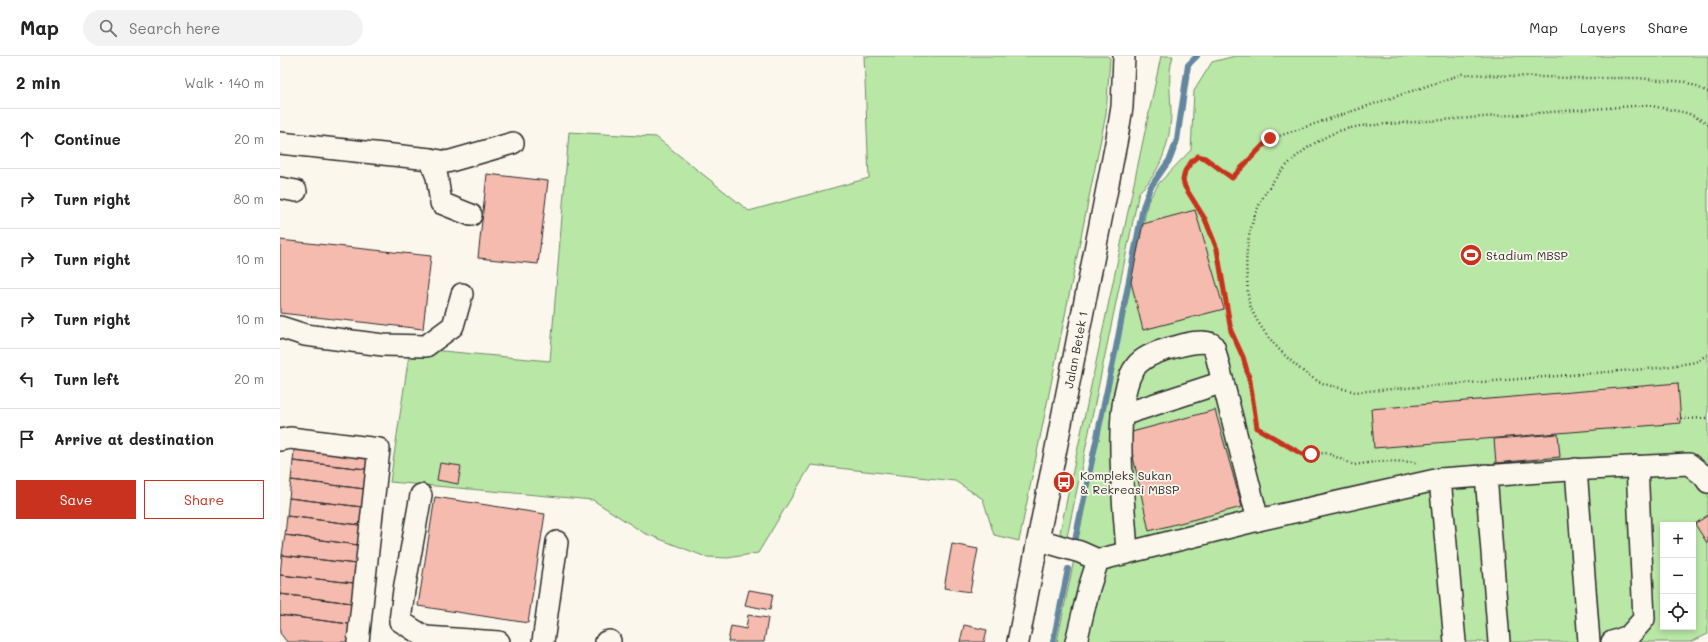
<!DOCTYPE html>
<html lang="en">
<head>
<meta charset="utf-8">
<style>
	:root { --surface:#fff; --page:#f2f2f2; --text:#222; --muted:#767676; --line:#e0e0e0; --accent:#c8321e }
	body { margin:0; font-family:Mali,sans-serif; background:var(--page); color:var(--text) }
	.controls { position:absolute; right:12px; bottom:12px; display:grid; overflow:hidden; border-radius:0px; box-shadow:0 2px 6px #0003 }
	.controls button { width:36px; height:36px; display:grid; place-items:center; padding:0; border:0; border-bottom:1px solid var(--line); background:var(--surface); color:var(--text); font:20px sans-serif }
	.stop { position:absolute; width:12px; height:12px; margin:-9px; border:3px solid #c8321e; border-radius:50%; background:#fff }
	.stop.end { background:#c8321e; border-color:#fff; box-shadow:0 1px 4px #0008 }
	.list { margin:0; padding:0; list-style:none }
	h2 { display:flex; justify-content:space-between; align-items:center; height:52px; margin:0; padding:0 16px; font-size:17px }
	h2 small { font-size:13px; font-weight:400; color:var(--muted) }
	.list li { display:grid; grid-template-columns:26px 1fr auto; gap:12px; align-items:center; box-sizing:border-box; height:60px; padding:0 16px; border-top:1px solid var(--line) }
	.list b { display:block; font-size:15px; white-space:nowrap }
	.list em { font-size:13px; font-style:normal; color:var(--muted) }
	.actions { display:flex; gap:8px; padding:12px 16px }
	.actions a { flex:1; padding:9px 0; border:1px solid var(--accent); border-radius:0px; text-align:center; font-size:14px; color:var(--accent) }
	.actions .main { background:var(--accent); color:#fff }
	.icon { flex:none; width:22px; height:22px; fill:none; stroke:currentColor; stroke-width:2; stroke-linecap:round; stroke-linejoin:round }
	.map { position:relative; flex:none; width:1428px; height:586px; overflow:hidden }
	header { display:flex; align-items:center; gap:24px; box-sizing:border-box; height:56px; padding:0 20px; background:var(--surface); border-bottom:1px solid var(--line) }
	header strong { font-size:19px }
	nav { display:flex; gap:22px; margin-inline-start:auto; font-size:14px }
	.search { width:280px; height:36px; background:var(--page); display:flex; align-items:center; gap:10px; box-sizing:border-box; padding:0 14px; border-radius:22px; color:var(--muted); font-size:15px }
	main { display:flex }
	aside { flex:1; background:var(--surface) }
	.map>svg:first-child { display:block }
</style>
</head>
<body>
<header>
<strong>Map</strong>
<div class="search"><svg class="icon" aria-label="search" viewBox="0 0 24 24"><circle cx="10" cy="10" r="6"/><path d="M15 15l6 6"/></svg>Search here</div>
<nav><a>Map</a><a>Layers</a><a>Share</a></nav>
</header>
<main>
<aside>
<h2>2 min<small>Walk · 140 m</small></h2>
<ul class="list">
<li><svg class="icon" aria-label="ahead" viewBox="0 0 24 24"><path d="M12 20V5M6 11l6-6 6 6"/></svg><div><b>Continue</b></div><em>20 m</em></li>
<li><svg class="icon" aria-label="right" viewBox="0 0 24 24"><path d="M7 20v-9h11M14 6l5 5-5 5"/></svg><div><b>Turn right</b></div><em>80 m</em></li>
<li><svg class="icon" aria-label="right" viewBox="0 0 24 24"><path d="M7 20v-9h11M14 6l5 5-5 5"/></svg><div><b>Turn right</b></div><em>10 m</em></li>
<li><svg class="icon" aria-label="right" viewBox="0 0 24 24"><path d="M7 20v-9h11M14 6l5 5-5 5"/></svg><div><b>Turn right</b></div><em>10 m</em></li>
<li><svg class="icon" aria-label="left" viewBox="0 0 24 24"><path d="M17 20v-9H6M10 6l-5 5 5 5"/></svg><div><b>Turn left</b></div><em>20 m</em></li>
<li><svg class="icon" aria-label="arrive" viewBox="0 0 24 24"><path d="M6 21V4h12l-3 4 3 4H6"/></svg><div><b>Arrive at destination</b></div></li>
</ul>
<div class="actions"><a class="main">Save</a><a>Share</a></div>
</aside>
<div class="map">
<svg width="1428" height="586" viewBox="0 0 1428 586">
	<rect width="100%" height="100%" fill="#fbf7ec"/>
	<filter id="ink" filterUnits="userSpaceOnUse"><feTurbulence type="fractalNoise" baseFrequency=".025" numOctaves="2"/><feDisplacementMap in="SourceGraphic" scale="8" xChannelSelector="R" yChannelSelector="G"/><feConvolveMatrix kernelMatrix="1 2 1 2 8 2 1 2 1" color-interpolation-filters="sRGB"/></filter>
	<g filter="url(#ink)">
		<!-- green -->
		<path fill="#b9e7a6" stroke="#728968" fill-rule="evenodd" d="M 584,0 L 827,0 L 830,2 L 826,58 L 739,485 L 714,479 L 703,443 L 675,425 L 531,409 L 478,497 L 448,502 L 426,501 L 364,477 L 313,444 L 110,426 L 130,292 L 270,305 L 289,76 L 376,81 L 469,155 L 589,122 Z
			M 881,0 L 893,0 C 887,19 891,39 891,58 C 890,87 881,116 859,136 L 786,486 L 780,476 Z
			M 955,0 L 1428,0 L 1428,578 L 1411,586 L 777,586 L 868,145 L 879,127 L 911,94 L 914,35 L 932,6 ZM 1383,469 L 1413,469 L 1413,571 L 1383,571 Z"/>
		<g fill="none" stroke-linecap="round" stroke-linejoin="round">
			<!-- stream -->
			<path stroke="#64879e" stroke-width="6" d="M 794,488 L 836,292 L 863,151 L 870,132 L 890,103 L 897,84 L 908,9 L 917,0
				M 773,586 L 788,513"/>
		</g>
		<!-- building -->
		<path fill="#f5bbaf" stroke="#2b2b2b" d="M 207,118 L 268,125 L 258,208 L 198,202 Z
			M 915,154 L 944,253 L 863,274 L 851,226 L 863,168 Z
			M 0,184 L 151,200 L 143,273 L 0,257 Z
			M 1398,327 L 1401,367 L 1094,392 L 1091,353 Z
			M 935,354 L 962,451 L 869,475 L 848,377 Z
			M 1278,378 L 1280,401 L 1216,407 L 1214,383 Z
			M 15,385 L 88,402 L 86,413 L 13,405 Z
			M 13,405 L 86,413 L 85,433 L 11,424 Z
			M 160,407 L 181,410 L 178,428 L 157,424 Z
			M 11,424 L 85,433 L 82,451 L 9,442 Z
			M 155,441 L 265,458 L 248,567 L 138,550 Z
			M 9,442 L 82,451 L 80,469 L 7,460 Z
			M 1428,459 L 1428,486 L 1427,487 L 1415,468 Z
			M 7,460 L 80,469 L 78,489 L 5,479 Z
			M 5,479 L 78,489 L 76,508 L 2,499 Z
			M 672,488 L 698,493 L 690,536 L 664,532 Z
			M 2,499 L 76,508 L 74,527 L 0,519 Z
			M 0,519 L 74,527 L 72,547 L 0,538 Z
			M 469,534 L 493,538 L 490,554 L 465,549 Z
			M 0,538 L 72,547 L 69,568 L 0,559 Z
			M 0,559 L 69,568 L 67,586 L 7,586 L 0,577 Z
			M 468,559 L 488,562 L 484,586 L 448,586 L 451,570 L 466,573 Z
			M 684,569 L 707,574 L 704,586 L 680,586 Z"/>
		<g fill="none" stroke-linecap="round" stroke-linejoin="round">
			<!-- minor casing -->
			<g stroke="#2b2b2b" stroke-width="24">
				<g id="minor">
					<path d="M 0,87 L 150,103 L 157,121 L 161,147 L 191,159"/>
					<path d="M 150,103 L 167,106 L 233,87"/>
					<path d="M 0,132 L 16,135"/>
					<path d="M 0,271 L 25,279 L 103,289 L 146,290 L 173,270 L 182,238"/>
					<path d="M 842,359 L 943,326"/>
					<path d="M 0,384 L 10,382 L 99,393 L 78,586"/>
					<path d="M 1296,413 L 1309,586"/>
					<path d="M 1206,419 L 1219,586"/>
					<path d="M 141,439 L 124,534 L 120,565 L 145,581 L 219,586"/>
					<path d="M 759,484 L 800,496 L 818,504 L 809,532 L 796,586"/>
					<path d="M 847,497 C 845,454 830,342 856,310 C 864,300 879,295 891,292 C 903,289 920,283 932,288 L 934,291 L 978,464"/>
					<path d="M 818,504 L 978,464 L 1160,423"/>
					<path d="M 263,586 L 277,486"/>
					<path d="M 326,586 L 330,585"/>
					<path id="s1" d="M 738,586 L 837,82 L 842,51 L 844,0"/>
					<path d="M 1175,586 L 1160,423 L 1289,414 L 1409,408 L 1424,420 L 1428,426"/>
					<path d="M 1332,586 L 1349,580 L 1364,563 L 1357,410"/>
				</g>
			</g>
			<!-- path -->
			<path stroke="#2b2b2b" stroke-width="2.5" stroke-dasharray="1 3" stroke-linecap="butt" d="M 1428,67 L 1407,57 L 1367,49 L 1080,70 C 1072,72 1062,73 1054,77 C 996,103 961,158 967,222 C 968,230 967,241 970,249 C 978,275 1015,314 1040,326 C 1050,331 1064,332 1075,336 L 1378,312 L 1416,306 L 1428,298
				M 951,276 C 949,270 949,262 947,255 C 942,231 940,199 931,177 C 927,165 902,131 903,123 C 904,113 911,105 918,100 L 925,102 L 952,122 L 990,83 L 1182,18 L 1289,22 L 1357,22 L 1406,26 L 1428,36
				M 954,281 L 963,301 L 976,362
				M 1397,363 L 1428,362
				M 977,371 L 1022,398 L 1047,397 L 1074,409 L 1101,405 L 1138,406"/>
			<!-- minor -->
			<use href="#minor" stroke="#fbf7ec" stroke-width="21"/>
		</g>
	</g>
	<g fill="none" stroke-linecap="round" stroke-linejoin="round" filter="url(#ink)">
		<!-- route -->
		<path stroke="#c8321e" stroke-width="5" d="M 990,82 L 952,122 L 925,102 L 918,100 L 912,105 L 905,115 L 903,124 L 905,131 L 925,163 L 937,193 L 951,275 L 963,301 L 970,325 L 977,372 L 1022,398 L 1031,398"/>
	</g>
	<!-- icons -->
	<defs>
		<g id="stadium-disc" transform="scale(1.15)"><circle r="9.5" fill="#c8321e" stroke="#fbf7ec"/><path d="M0-5a6.5 5 0 1 0 0 10a6.5 5 0 1 0 0-10ZM-3.5-1.8h7v3.6h-7Z" fill="#fff"/></g>
		<g id="bus-disc" transform="scale(1.15)"><circle r="9.5" fill="#c8321e" stroke="#fbf7ec"/><path d="M-5-6H5V4H4V6H2V4H-2V6H-4V4H-5ZM-3.5-4V0h7V-4ZM-3.5 1.2v1.5H-2V1.2ZM2 1.2v1.5H3.5V1.2Z" fill="#fff"/></g>
	</defs>
	<g fill-rule="evenodd">
		<use href="#stadium-disc" x="1191" y="199"/>
		<use href="#bus-disc" x="784" y="426"/>
	</g>
	<g text-anchor="middle" dominant-baseline="central" stroke-width="3.5" stroke-linejoin="round" paint-order="stroke">
		<!-- poi labels -->
		<g font-size="12" fill="#2b2b2b" stroke="#fbf7ec" text-anchor="start">
			<text x="1206" y="199">Stadium MBSP</text>
			<text x="800" y="419">Kompleks Sukan<tspan x="800" dy="14">&amp; Rekreasi MBSP</tspan></text>
		</g>
		<!-- street labels -->
		<g font-size="12" fill="#2b2b2b" stroke="#fbf7ec">
			<text stroke="none"><textPath href="#s1" startOffset="298">Jalan Betek 1</textPath></text>
		</g>
	</g>
</svg>
<div class="controls">
<button>+</button>
<button>−</button>
<button><svg class="icon" aria-label="locate" viewBox="0 0 24 24"><circle cx="12" cy="12" r="6"/><path d="M12 2v4M12 18v4M2 12h4M18 12h4"/></svg></button>
</div>
<div class="stop" style="left:1031px;top:398px"></div>
<div class="stop end" style="left:990px;top:82px"></div>
</div>
</main>
</body>
</html>
